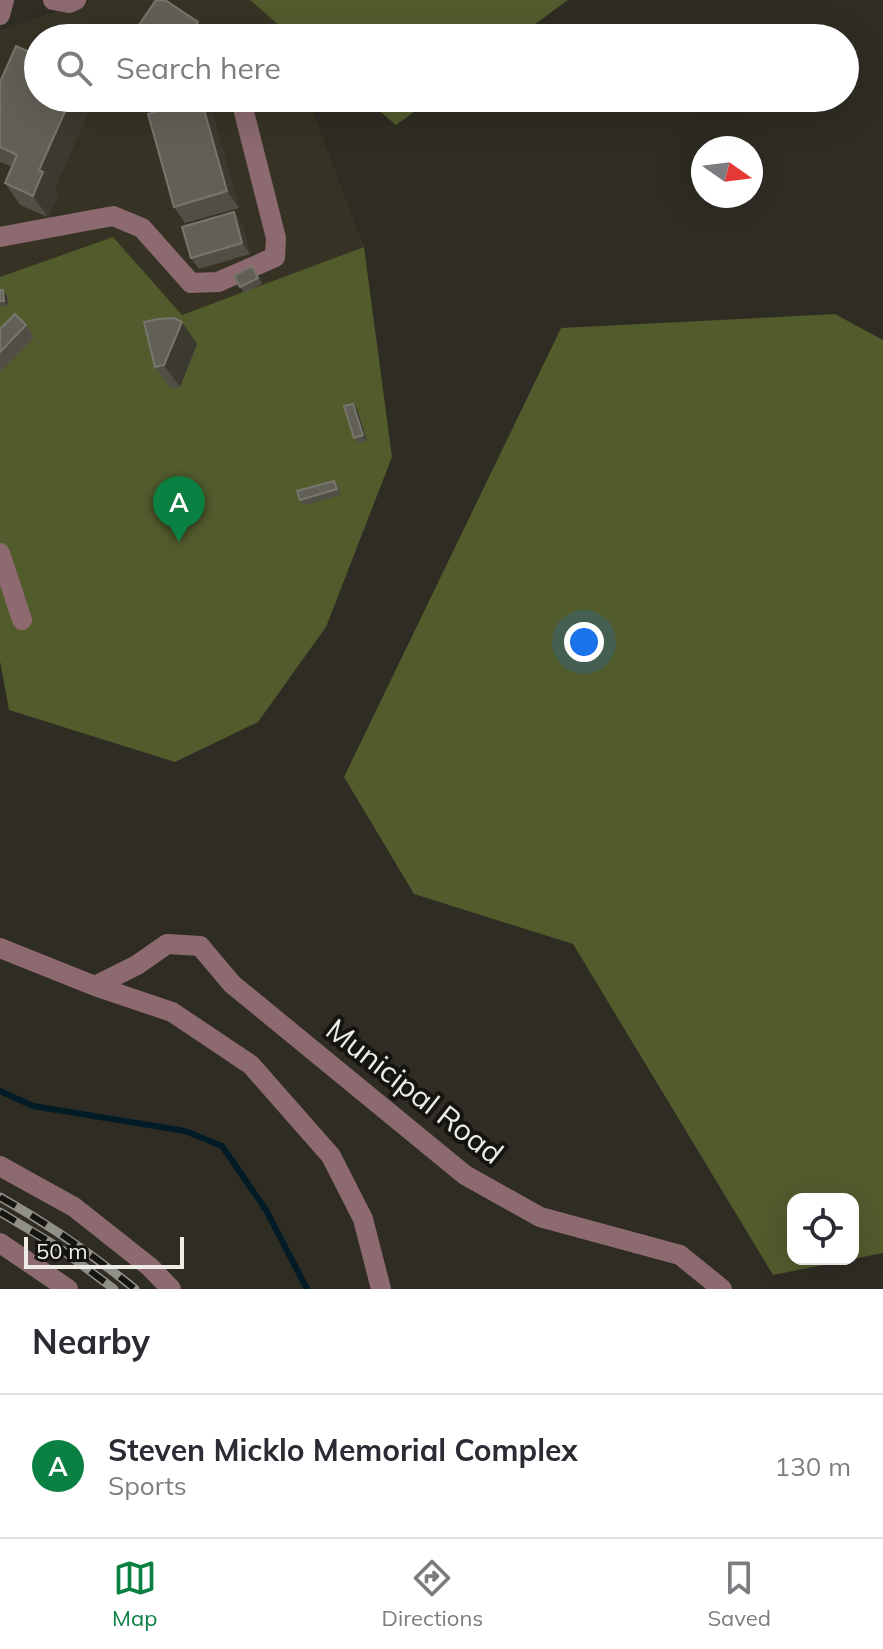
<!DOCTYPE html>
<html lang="en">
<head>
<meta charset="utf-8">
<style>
	:root { --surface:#fff; --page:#f2f2f3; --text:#2b2b33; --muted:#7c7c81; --line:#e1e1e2; --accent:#0b8043 }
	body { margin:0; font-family:Mulish,sans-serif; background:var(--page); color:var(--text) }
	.controls { position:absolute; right:24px; bottom:24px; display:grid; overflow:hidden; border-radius:16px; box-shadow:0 8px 32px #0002 }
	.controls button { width:72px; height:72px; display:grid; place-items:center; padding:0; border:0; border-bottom:2px solid var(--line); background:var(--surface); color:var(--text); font:40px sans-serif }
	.compass { position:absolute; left:691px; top:136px; width:72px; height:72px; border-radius:50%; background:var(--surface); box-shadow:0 8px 32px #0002; rotate:104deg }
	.scale { position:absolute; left:24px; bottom:20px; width:160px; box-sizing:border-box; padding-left:8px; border:4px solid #edece6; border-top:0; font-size:22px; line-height:28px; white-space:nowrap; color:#edece6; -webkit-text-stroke:6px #151410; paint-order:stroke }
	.you { position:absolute; left:584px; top:642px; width:28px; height:28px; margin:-20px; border:6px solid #fff; border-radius:50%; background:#1a73e8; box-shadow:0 0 0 12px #1a73e833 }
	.badge { display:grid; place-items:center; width:52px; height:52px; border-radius:50%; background:var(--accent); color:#fff; font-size:26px; font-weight:700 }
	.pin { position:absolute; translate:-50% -66px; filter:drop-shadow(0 2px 4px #0008) }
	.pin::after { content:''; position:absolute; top:42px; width:28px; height:24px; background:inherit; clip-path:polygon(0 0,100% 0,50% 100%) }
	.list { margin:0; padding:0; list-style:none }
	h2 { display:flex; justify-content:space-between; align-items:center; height:104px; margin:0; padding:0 32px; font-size:34px }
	h2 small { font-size:26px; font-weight:400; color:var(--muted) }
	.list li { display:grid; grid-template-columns:52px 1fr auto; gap:24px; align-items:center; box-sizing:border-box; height:144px; padding:0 32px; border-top:2px solid var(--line) }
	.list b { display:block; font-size:30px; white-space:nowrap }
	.list p { margin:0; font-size:26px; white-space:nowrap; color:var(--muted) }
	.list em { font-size:26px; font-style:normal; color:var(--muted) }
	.icon { flex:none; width:44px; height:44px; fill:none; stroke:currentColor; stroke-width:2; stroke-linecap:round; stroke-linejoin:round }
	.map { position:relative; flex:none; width:883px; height:1289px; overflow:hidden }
	.search { position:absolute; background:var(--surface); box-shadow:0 8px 32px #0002; left:24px; right:24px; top:24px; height:88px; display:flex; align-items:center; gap:20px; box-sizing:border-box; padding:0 28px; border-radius:44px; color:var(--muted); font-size:30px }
	.sheet { height:248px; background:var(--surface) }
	nav { display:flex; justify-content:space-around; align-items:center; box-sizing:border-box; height:112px; border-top:2px solid var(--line); background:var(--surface); font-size:22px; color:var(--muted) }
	nav a { display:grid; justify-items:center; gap:4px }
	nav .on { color:var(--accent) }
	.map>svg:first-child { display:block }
</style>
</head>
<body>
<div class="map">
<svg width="883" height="1289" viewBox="0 0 883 1289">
	<rect width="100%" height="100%" fill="#2e2c23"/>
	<!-- built -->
	<path fill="#373324" d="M 86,0 L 272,0 L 286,38 L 38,38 L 38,98 L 308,98 L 364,247 L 182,315 L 113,237 L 0,277 L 0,31 Z"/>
	<!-- green -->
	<path fill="#515b2c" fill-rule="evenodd" d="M 250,0 L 568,0 L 516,38 L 294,38 Z
		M 364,98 L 433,98 L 396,125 Z
		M 113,237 L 182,315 L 364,247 L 392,457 L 326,627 L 258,722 L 175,762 L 9,710 L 0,661 L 0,277 Z
		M 835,314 L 883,340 L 883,1253 L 773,1275 L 573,944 L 414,894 L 344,777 L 561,328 ZM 793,1199 L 853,1199 L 853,1259 L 793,1259 Z"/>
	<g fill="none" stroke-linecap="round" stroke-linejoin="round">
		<!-- stream -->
		<path stroke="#011c26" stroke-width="6" d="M 0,1091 L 33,1106 L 185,1131 L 222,1146 L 266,1210 L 307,1289"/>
		<!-- minor -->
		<path stroke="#8c6a6f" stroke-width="20" d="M 53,0 L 69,3 L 76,0
			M 0,15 L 4,0
			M 0,237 L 113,216 L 142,228 L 191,283 L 218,282 L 275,257 L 276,238 L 244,112
			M 0,553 L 22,620
			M 0,948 L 95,986 L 172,1012 L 251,1065 L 331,1156 L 363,1219 L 381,1289
			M 95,986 L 137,965 L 167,944 L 200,946 L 232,984 L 465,1175 L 540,1217 L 680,1255 L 722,1289
			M 0,1166 L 74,1207 L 150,1267 L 171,1289
			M 0,1243 L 68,1289"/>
		<!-- rail casing -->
		<g stroke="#919088" stroke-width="9">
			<path id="rail" d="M 0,1197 C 48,1224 92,1254 135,1289
				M 0,1212 L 58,1247 L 114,1289"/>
		</g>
		<!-- rail -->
		<use href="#rail" stroke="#151410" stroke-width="6" stroke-dasharray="18" stroke-linecap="butt"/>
	</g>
	<!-- wall -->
	<path fill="#514f45" d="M 0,82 L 58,194 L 48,217 L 20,205 L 5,183 L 12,167 L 0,162 Z
		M 149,98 L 169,98 L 163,107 Z
		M 213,115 L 239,208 L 185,223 L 174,207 Z
		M 234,212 L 242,224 L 250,254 L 199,269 L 191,258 Z
		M 256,272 L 262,284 L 244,293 L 240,287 Z
		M 0,290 L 7,296 L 8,306 L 0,307 Z
		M 182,322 L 197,344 L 180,387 L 171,389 L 155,367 Z
		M 26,325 L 34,337 L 0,372 L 0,329 Z
		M 357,409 L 367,441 L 358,443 L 354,438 Z
		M 338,486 L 341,495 L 304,505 L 300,500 Z"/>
	<!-- shaded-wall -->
	<path fill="#3c3a30" d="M 198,22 L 209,38 L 187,38 Z
		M 71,98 L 95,98 L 55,189 L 58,194 L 48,217 L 33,196 L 39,170 Z
		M 156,98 L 169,98 L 163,107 Z
		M 201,99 L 213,115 L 239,208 L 227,191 Z
		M 234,212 L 242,224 L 250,254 L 242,243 Z
		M 3,290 L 7,296 L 8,306 L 4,301 Z
		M 182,322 L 197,344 L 180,387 L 164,365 Z
		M 353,404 L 357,409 L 367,441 L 363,435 Z"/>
	<!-- building -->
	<path fill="#626056" stroke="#77766d" stroke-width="2" d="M 156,0 L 165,0 L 198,22 L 187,38 L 130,38 Z
		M 16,46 L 38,56 L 38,98 L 71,98 L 39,170 L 43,172 L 33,196 L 5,183 L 17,155 L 0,147 L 0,82 Z
		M 201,99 L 227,191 L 174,207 L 148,114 Z
		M 234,212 L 242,243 L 191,258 L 182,227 Z
		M 252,266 L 258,278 L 240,287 L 234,276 Z
		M 0,290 L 3,290 L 4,301 L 0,301 Z
		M 15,314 L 26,325 L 0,352 L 0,329 Z
		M 174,318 L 182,322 L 164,365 L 155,367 L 144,322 L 158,319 Z
		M 353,404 L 363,435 L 354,438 L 344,406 Z
		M 334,481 L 337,489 L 300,500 L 297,491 Z"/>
	<g text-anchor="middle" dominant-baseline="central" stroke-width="8" stroke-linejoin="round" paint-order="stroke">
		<!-- street labels -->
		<g font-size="30" fill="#edece6" stroke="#151410">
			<text transform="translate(415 1091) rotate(38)">Municipal Road</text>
		</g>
	</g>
</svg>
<div class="controls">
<button><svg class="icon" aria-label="locate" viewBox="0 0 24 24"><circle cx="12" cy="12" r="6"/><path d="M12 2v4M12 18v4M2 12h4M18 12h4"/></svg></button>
</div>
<svg class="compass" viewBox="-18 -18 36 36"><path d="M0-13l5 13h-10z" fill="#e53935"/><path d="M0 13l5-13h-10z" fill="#7c7c81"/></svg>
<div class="scale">50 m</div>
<div class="you"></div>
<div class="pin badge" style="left:179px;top:542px">A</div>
<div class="search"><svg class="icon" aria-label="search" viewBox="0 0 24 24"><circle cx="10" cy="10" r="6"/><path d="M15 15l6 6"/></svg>Search here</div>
</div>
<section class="sheet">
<h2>Nearby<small></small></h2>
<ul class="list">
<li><span class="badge">A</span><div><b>Steven Micklo Memorial Complex</b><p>Sports</p></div><em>130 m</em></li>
</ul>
</section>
<nav>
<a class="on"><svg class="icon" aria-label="map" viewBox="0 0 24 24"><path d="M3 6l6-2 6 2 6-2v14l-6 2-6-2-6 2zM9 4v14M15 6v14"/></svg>Map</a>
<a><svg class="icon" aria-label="directions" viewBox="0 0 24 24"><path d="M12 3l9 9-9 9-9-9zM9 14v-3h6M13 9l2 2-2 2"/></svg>Directions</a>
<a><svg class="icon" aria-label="saved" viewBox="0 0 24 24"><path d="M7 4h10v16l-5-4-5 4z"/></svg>Saved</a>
</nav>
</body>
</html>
